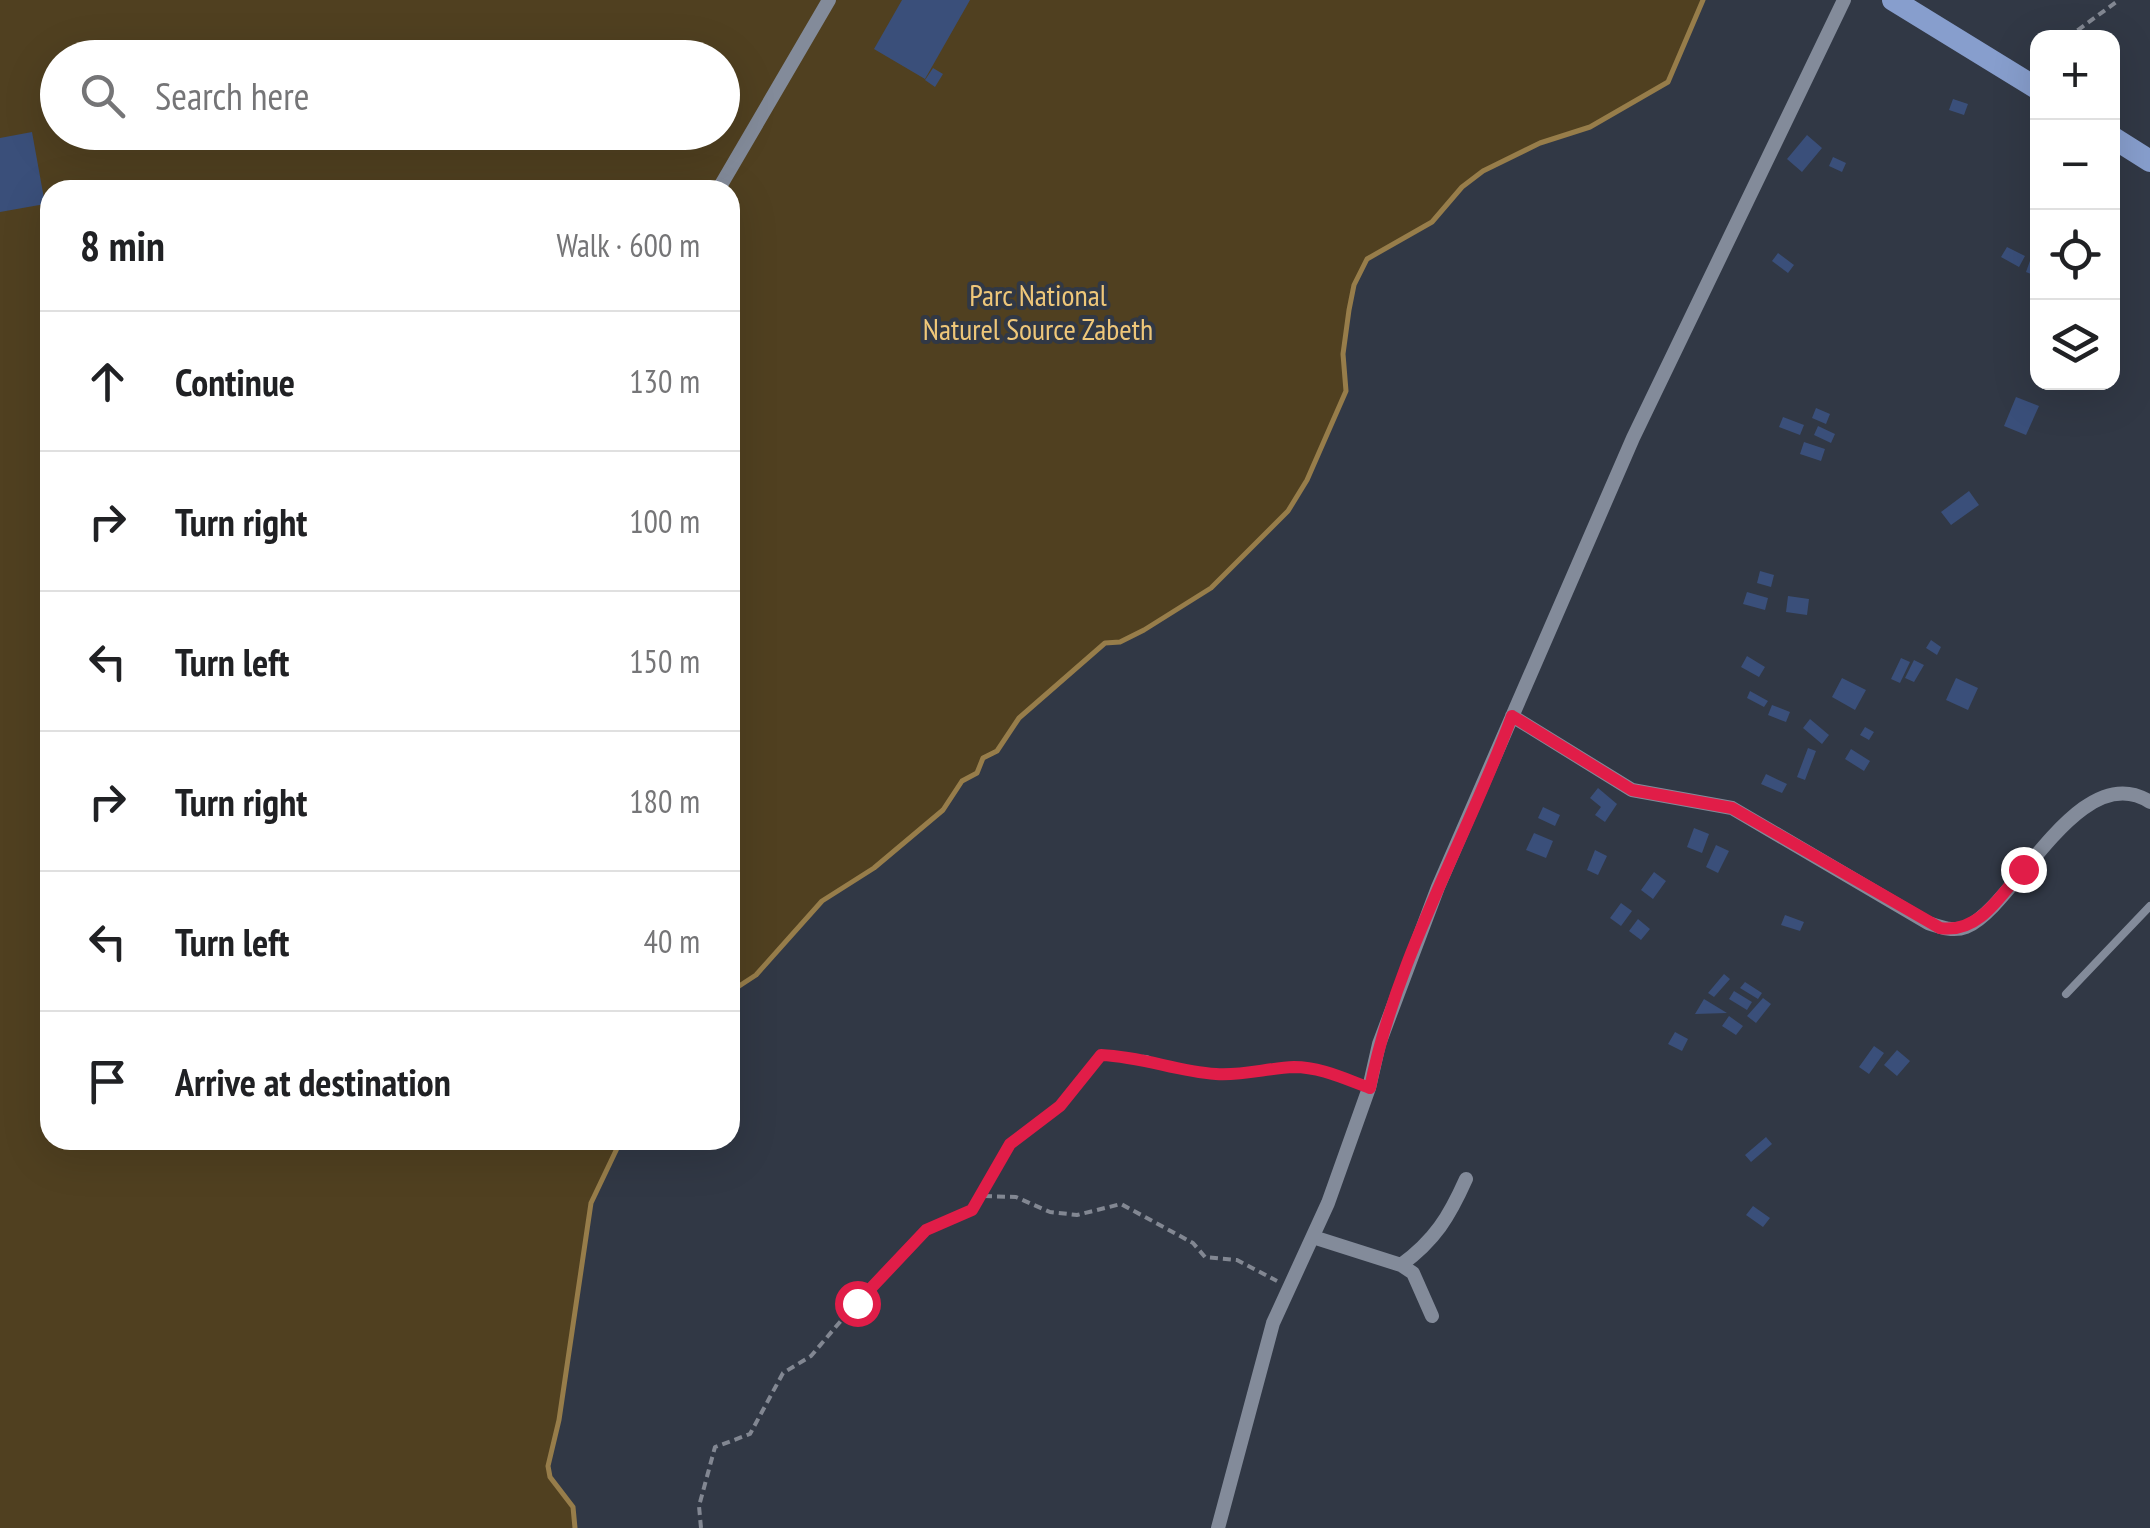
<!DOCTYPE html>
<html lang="en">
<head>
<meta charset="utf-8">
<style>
	:root { --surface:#fff; --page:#f6f6f6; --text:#202124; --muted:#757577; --line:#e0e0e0 }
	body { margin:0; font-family:"PT Sans Narrow",sans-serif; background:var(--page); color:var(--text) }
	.controls { position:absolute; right:30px; top:30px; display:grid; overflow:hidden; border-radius:20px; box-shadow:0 10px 40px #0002 }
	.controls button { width:90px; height:90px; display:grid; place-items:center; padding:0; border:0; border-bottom:2px solid var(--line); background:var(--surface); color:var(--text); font:50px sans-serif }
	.stop { position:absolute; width:30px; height:30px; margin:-22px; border:8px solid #e11d48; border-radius:50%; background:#fff }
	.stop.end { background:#e11d48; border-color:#fff; box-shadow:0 2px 10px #0008 }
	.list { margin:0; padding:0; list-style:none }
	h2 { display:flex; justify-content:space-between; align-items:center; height:130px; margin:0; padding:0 40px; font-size:42px }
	h2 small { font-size:32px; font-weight:400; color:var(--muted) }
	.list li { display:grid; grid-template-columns:65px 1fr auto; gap:30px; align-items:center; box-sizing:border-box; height:140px; padding:0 40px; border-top:2px solid var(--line) }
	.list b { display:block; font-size:38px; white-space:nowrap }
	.list em { font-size:32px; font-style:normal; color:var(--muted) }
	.icon { flex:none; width:55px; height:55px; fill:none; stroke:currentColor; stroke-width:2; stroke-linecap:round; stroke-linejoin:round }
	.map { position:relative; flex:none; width:2150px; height:1528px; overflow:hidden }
	.search { position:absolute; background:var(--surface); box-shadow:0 10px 40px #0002; left:40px; top:40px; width:700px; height:110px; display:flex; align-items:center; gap:25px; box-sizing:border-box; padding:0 35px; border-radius:55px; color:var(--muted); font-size:38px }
	.panel { position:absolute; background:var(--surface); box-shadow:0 10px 40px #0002; left:40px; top:180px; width:700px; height:970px; border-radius:30px }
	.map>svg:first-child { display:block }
</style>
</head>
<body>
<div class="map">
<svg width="2150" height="1528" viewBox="0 0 2150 1528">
	<rect width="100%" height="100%" fill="#313845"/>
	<!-- green -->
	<path fill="#504020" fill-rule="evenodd" d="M 0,0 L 1703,0 L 1668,82 L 1590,127 L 1540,143 L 1483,171 L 1461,187 L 1432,222 L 1367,258 L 1354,285 L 1349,310 L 1343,354 L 1346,391 L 1307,480 L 1288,511 L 1211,588 L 1144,630 L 1120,642 L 1106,642 L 1019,718 L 997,751 L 983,758 L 977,773 L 962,781 L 943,810 L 874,868 L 822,901 L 756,975 L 730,992 L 730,190 L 50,190 L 50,1140 L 621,1140 L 591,1203 L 559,1420 L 548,1466 L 550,1477 L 573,1507 L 575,1528 L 0,1528 ZM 58,58 L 722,58 L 722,132 L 58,132 Z"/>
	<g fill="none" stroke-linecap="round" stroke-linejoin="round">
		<!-- stream -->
		<path stroke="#977d4a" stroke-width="5" d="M 730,992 L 756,975 L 822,901 L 874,868 L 943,810 L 962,781 L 977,773 L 983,758 L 997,751 L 1019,718 L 1105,643 L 1120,642 L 1144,630 L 1211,588 L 1288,511 L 1307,480 L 1346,391 L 1343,354 L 1349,310 L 1354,285 L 1367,259 L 1432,222 L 1462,187 L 1483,171 L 1540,143 L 1590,127 L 1668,82 L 1703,0
			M 575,1528 L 573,1507 L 550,1477 L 548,1466 L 559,1420 L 591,1203 L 621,1140"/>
	</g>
	<!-- building -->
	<path fill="#3a4f7a" d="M 902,0 L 970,0 L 925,79 L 874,49 Z
		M 933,68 L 943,74 L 935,87 L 925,80 Z
		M 1953,99 L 1968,104 L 1964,115 L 1949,110 Z
		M 32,132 L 45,204 L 0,212 L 0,138 Z
		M 1807,135 L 1822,148 L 1802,172 L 1787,159 Z
		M 1833,157 L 1846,163 L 1842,172 L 1829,166 Z
		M 2007,247 L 2025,256 L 2019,267 L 2001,257 Z
		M 1778,253 L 1794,265 L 1788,273 L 1772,261 Z
		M 2031,258 L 2038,261 L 2038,277 L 2026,272 Z
		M 2016,397 L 2039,406 L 2026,435 L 2004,426 Z
		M 1816,408 L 1830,414 L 1826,424 L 1812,418 Z
		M 1783,417 L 1804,425 L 1800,435 L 1779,427 Z
		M 1818,426 L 1835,434 L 1831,443 L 1814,435 Z
		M 1804,442 L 1825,449 L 1821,461 L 1800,454 Z
		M 1969,491 L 1979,505 L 1951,525 L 1941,512 Z
		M 1760,571 L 1774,575 L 1771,587 L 1757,583 Z
		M 1747,592 L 1768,598 L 1765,610 L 1743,604 Z
		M 1788,596 L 1809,599 L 1807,615 L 1786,612 Z
		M 1931,640 L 1941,647 L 1937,655 L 1926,648 Z
		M 1747,656 L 1765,667 L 1759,677 L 1741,667 Z
		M 1901,658 L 1910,662 L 1900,683 L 1891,679 Z
		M 1914,660 L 1924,665 L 1914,682 L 1905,678 Z
		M 1842,678 L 1866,690 L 1855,710 L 1832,697 Z
		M 1956,678 L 1978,688 L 1968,710 L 1946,700 Z
		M 1750,691 L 1768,701 L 1764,707 L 1747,698 Z
		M 1772,705 L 1790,712 L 1786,722 L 1768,715 Z
		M 1810,719 L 1829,735 L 1822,744 L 1803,728 Z
		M 1865,727 L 1874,732 L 1869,740 L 1860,735 Z
		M 1808,748 L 1816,751 L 1805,780 L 1797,777 Z
		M 1851,749 L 1870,761 L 1864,771 L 1845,759 Z
		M 1766,774 L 1787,784 L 1782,793 L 1761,784 Z
		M 1598,788 L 1617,804 L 1605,822 L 1595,815 L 1601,807 L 1590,798 Z
		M 1543,807 L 1560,815 L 1555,826 L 1538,818 Z
		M 1694,828 L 1709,834 L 1702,853 L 1687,847 Z
		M 1534,833 L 1553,841 L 1546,858 L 1526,850 Z
		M 1716,845 L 1729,851 L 1718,873 L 1706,867 Z
		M 1595,850 L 1607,856 L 1598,875 L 1587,870 Z
		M 1654,872 L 1666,881 L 1653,899 L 1641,890 Z
		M 1621,903 L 1632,911 L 1621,926 L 1610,918 Z
		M 1785,915 L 1804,922 L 1800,931 L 1781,925 Z
		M 1638,919 L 1650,929 L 1641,940 L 1629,931 Z
		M 1724,974 L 1730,979 L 1714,997 L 1708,993 Z
		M 1745,982 L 1762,993 L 1758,999 L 1740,988 Z
		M 1734,991 L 1752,1002 L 1747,1010 L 1729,999 Z
		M 1763,998 L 1771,1004 L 1756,1023 L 1747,1016 Z
		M 1704,999 L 1727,1013 L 1695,1014 Z
		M 1729,1016 L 1743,1026 L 1736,1035 L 1722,1026 Z
		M 1675,1032 L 1688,1039 L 1682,1051 L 1668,1044 Z
		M 1874,1046 L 1884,1053 L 1869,1074 L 1859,1067 Z
		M 1897,1050 L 1910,1061 L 1897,1076 L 1884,1065 Z
		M 1766,1137 L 1772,1144 L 1751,1162 L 1745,1155 Z
		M 1753,1206 L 1770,1218 L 1763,1227 L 1746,1215 Z"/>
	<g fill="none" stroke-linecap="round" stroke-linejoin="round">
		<!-- path -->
		<path stroke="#828792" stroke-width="4" stroke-dasharray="8 5" stroke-linecap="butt" d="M 2067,38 L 2119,0
			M 984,1196 L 1016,1197 L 1050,1212 L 1077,1215 L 1121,1204 L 1193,1243 L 1205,1257 L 1237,1260 L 1277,1281
			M 701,1528 L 699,1506 L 715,1447 L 750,1434 L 783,1373 L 811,1356 L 874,1282 L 926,1231 L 972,1209 L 1010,1144 L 1061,1106 L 1101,1055 L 1147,1057 L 1180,1071 L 1221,1074 L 1298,1067 L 1356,1083"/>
		<!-- service -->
		<path stroke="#838b9a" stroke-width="8" d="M 2066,994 L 2150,906"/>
		<!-- minor -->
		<path stroke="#838b9a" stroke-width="14" d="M 718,190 L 829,0
			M 1512,716 L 1632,790 L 1732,808 L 1928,923 C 1940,927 1953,932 1966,927 C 2014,908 2079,756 2150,802
			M 1313,1237 L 1401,1265 L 1413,1273 L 1432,1316
			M 1401,1265 C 1435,1240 1449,1217 1466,1179
			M 1218,1528 L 1273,1323 L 1328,1203 L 1369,1088 L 1379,1044 L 1438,887 L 1633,438 L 1844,0"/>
		<!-- primary -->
		<path stroke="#879ecd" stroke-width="22" d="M 1893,0 L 2038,89
			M 2112,137 L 2150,161"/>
	</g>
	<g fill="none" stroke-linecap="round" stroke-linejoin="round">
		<!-- route -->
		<path stroke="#e11d48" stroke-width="12" d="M 857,1303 L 926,1230 L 972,1210 L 1010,1144 L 1060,1106 L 1101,1055 C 1145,1057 1174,1071 1216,1074 C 1242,1076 1268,1068 1294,1067 C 1320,1067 1345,1079 1370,1088 C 1396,957 1466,840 1512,716 L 1632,790 L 1732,808 L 1940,928 C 1979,934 2001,895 2023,869"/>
	</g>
	<g text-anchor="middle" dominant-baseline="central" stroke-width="8" stroke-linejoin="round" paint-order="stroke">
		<!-- park labels -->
		<g font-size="30" fill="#efc779" stroke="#313845">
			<text x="1038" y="294">Parc National<tspan x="1038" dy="34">Naturel Source Zabeth</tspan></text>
		</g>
	</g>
</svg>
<div class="controls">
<button>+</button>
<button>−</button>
<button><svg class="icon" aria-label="locate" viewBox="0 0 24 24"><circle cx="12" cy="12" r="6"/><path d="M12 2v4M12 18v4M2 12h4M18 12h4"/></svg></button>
<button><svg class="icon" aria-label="layers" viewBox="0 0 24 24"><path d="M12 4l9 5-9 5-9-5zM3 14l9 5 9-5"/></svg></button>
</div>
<div class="stop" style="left:857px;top:1303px"></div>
<div class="stop end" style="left:2023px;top:869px"></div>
<div class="search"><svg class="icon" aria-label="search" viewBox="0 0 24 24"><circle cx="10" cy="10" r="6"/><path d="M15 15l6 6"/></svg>Search here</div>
<section class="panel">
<h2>8 min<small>Walk · 600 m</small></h2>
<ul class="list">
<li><svg class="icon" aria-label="ahead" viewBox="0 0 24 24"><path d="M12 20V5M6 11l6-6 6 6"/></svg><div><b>Continue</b></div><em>130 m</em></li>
<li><svg class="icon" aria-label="right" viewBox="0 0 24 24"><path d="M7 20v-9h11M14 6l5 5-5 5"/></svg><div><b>Turn right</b></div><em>100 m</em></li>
<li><svg class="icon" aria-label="left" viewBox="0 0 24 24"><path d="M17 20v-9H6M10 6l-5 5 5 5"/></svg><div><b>Turn left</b></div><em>150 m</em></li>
<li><svg class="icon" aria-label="right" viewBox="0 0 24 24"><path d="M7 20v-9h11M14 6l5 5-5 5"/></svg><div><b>Turn right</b></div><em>180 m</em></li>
<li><svg class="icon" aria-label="left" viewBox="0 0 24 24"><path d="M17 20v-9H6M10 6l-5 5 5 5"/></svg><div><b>Turn left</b></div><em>40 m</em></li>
<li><svg class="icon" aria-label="arrive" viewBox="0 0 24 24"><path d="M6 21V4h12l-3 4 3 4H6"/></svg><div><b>Arrive at destination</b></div></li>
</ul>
</section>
</div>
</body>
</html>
